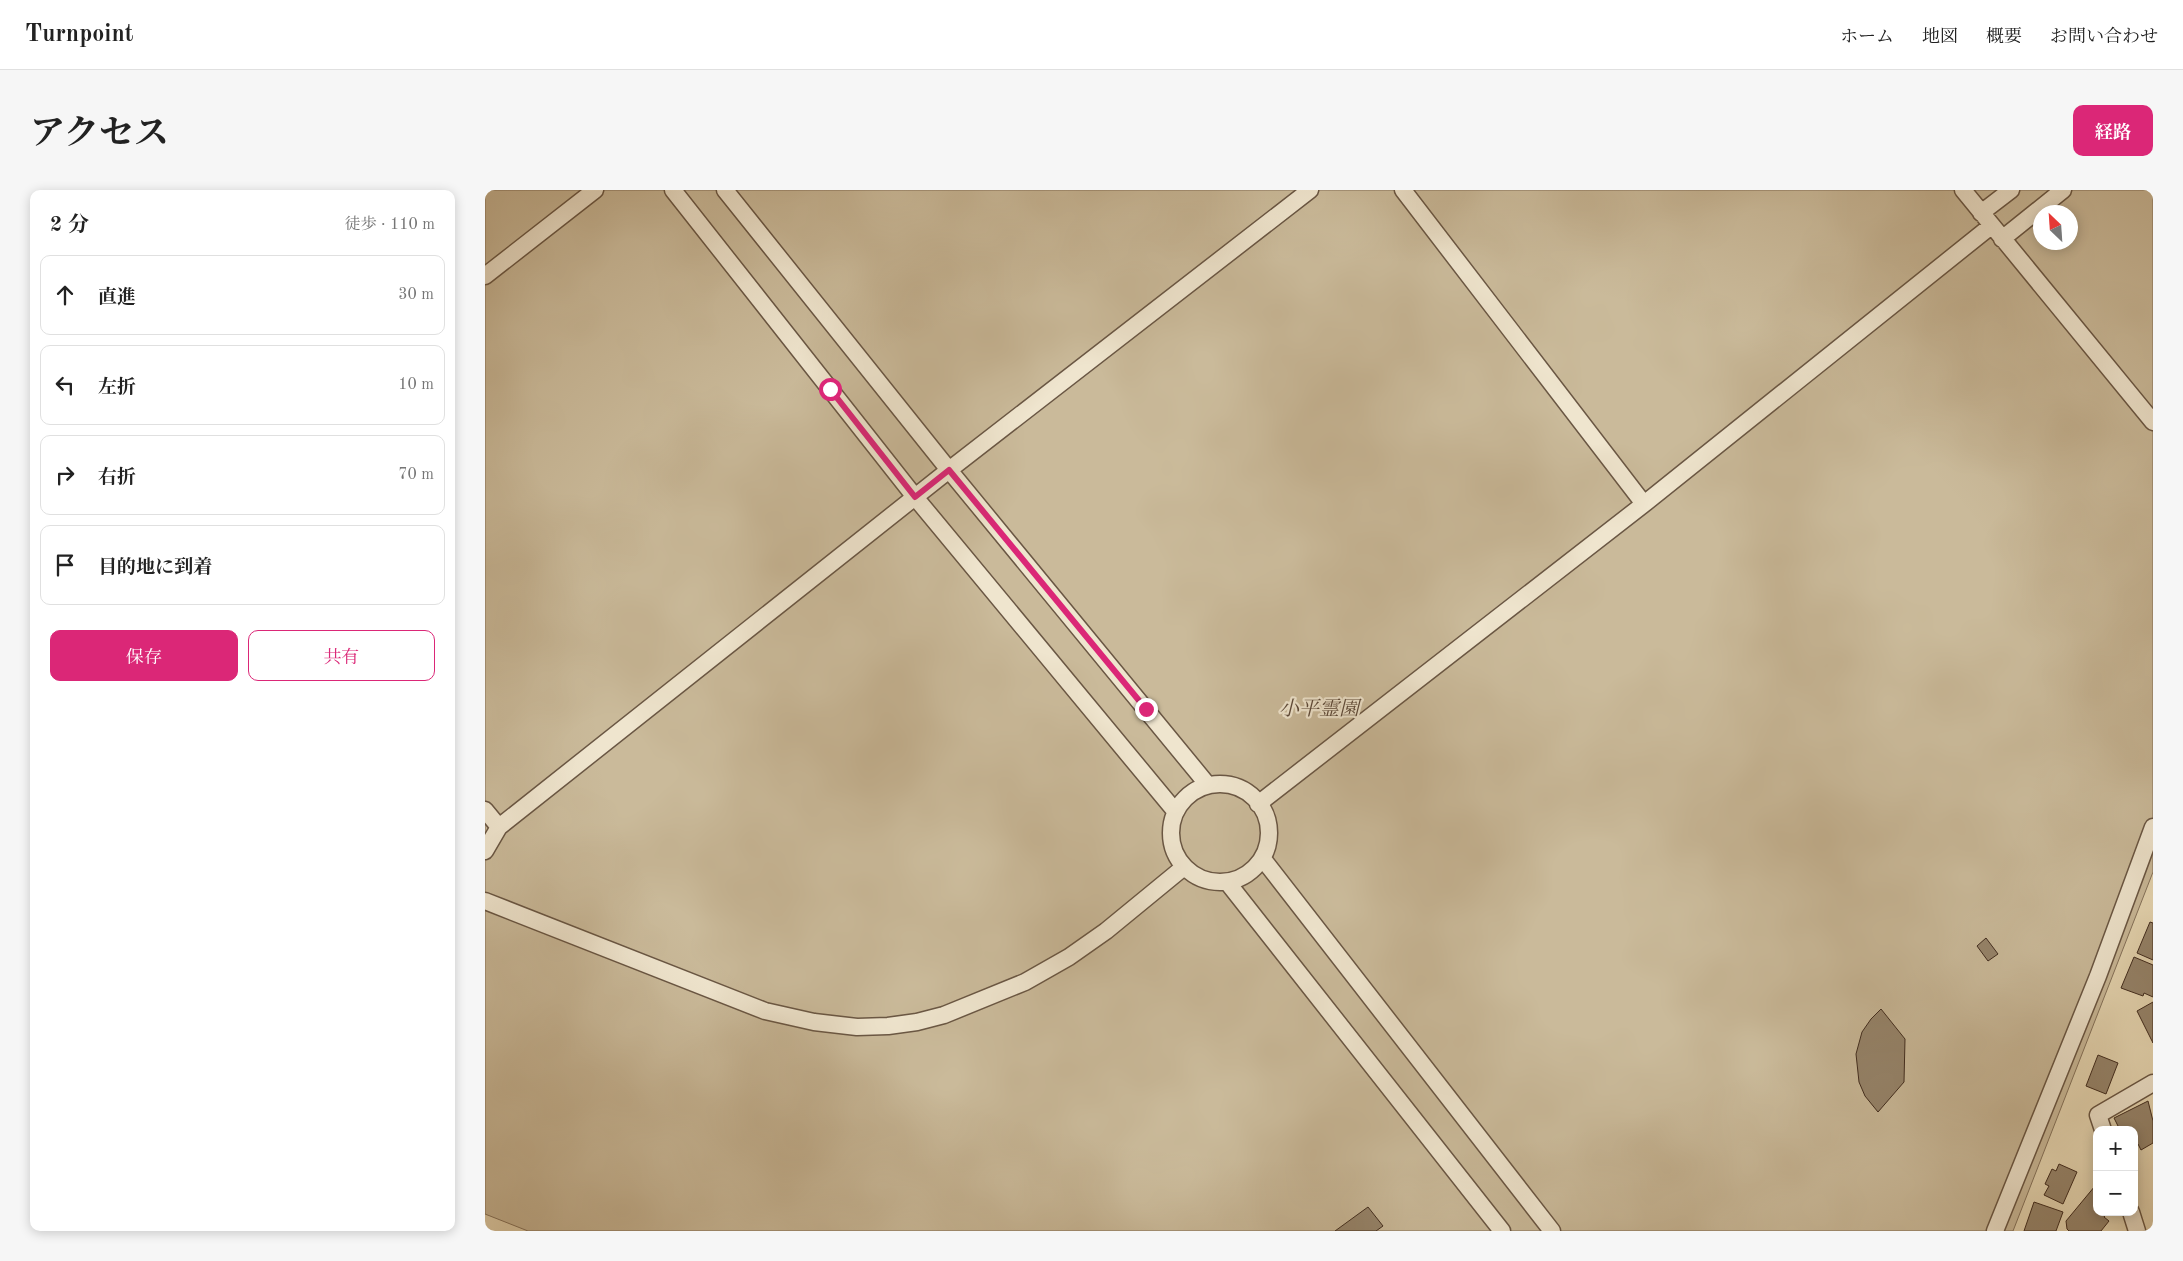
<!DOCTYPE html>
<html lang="ja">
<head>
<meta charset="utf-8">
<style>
	:root { --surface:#fff; --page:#f6f6f6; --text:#222; --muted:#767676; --line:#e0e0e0; --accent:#db2777 }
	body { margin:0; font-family:"Old Standard TT","Noto Serif JP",serif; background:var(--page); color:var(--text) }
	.controls { position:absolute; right:15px; bottom:15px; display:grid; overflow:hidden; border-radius:10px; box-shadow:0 2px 12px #0003 }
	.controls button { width:45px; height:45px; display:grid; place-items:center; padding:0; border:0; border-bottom:1px solid var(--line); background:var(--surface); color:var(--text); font:25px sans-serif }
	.compass { position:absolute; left:1548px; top:15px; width:45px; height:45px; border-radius:50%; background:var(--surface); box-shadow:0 2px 12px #0003; rotate:335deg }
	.stop { position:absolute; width:15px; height:15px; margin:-11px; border:4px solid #db2777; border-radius:50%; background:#fff }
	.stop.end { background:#db2777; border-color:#fff; box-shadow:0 1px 5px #0008 }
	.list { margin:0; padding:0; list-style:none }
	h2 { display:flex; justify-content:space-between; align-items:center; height:65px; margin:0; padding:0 20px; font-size:21px }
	h2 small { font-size:16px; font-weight:400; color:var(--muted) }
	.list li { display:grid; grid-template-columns:32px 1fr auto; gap:15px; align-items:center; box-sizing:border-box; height:80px; margin:0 10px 10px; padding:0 10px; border:1px solid var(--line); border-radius:10px }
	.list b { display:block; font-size:19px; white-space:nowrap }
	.list em { font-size:16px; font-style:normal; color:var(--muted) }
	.actions { display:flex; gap:10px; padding:15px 20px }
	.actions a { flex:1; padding:11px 0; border:1px solid var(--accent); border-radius:10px; text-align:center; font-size:18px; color:var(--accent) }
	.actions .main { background:var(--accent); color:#fff }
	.icon { flex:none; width:28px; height:28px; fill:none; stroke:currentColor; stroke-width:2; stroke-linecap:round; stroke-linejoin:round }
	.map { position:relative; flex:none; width:1668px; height:1041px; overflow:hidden; border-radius:10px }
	header { display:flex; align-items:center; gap:30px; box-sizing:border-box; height:70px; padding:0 25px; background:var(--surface); border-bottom:1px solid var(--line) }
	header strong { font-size:24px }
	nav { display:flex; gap:28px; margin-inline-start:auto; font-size:18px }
	.intro { display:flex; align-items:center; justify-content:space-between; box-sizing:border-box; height:120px; padding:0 30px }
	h1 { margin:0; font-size:35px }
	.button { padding:12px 22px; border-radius:10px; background:var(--accent); color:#fff; font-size:18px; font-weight:700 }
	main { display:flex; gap:30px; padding:0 30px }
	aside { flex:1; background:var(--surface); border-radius:10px; box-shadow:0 2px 12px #0003 }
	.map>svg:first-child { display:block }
</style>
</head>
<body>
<header>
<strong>Turnpoint</strong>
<nav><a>ホーム</a><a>地図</a><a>概要</a><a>お問い合わせ</a></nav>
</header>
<div class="intro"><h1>アクセス</h1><a class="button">経路</a></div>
<main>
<aside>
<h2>2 分<small>徒歩 · 110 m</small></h2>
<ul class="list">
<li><svg class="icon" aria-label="ahead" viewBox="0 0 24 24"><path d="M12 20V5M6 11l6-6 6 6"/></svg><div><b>直進</b></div><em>30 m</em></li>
<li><svg class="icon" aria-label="left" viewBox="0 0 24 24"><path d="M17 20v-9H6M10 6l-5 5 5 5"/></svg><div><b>左折</b></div><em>10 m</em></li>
<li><svg class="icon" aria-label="right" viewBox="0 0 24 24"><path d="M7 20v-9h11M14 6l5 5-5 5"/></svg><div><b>右折</b></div><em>70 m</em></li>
<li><svg class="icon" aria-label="arrive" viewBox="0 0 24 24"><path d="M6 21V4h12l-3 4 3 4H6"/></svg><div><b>目的地に到着</b></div></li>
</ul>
<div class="actions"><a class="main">保存</a><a>共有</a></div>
</aside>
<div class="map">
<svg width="1668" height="1041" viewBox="0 0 1668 1041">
	<rect width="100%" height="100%" fill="#e6d7b3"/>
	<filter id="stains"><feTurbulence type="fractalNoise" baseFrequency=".004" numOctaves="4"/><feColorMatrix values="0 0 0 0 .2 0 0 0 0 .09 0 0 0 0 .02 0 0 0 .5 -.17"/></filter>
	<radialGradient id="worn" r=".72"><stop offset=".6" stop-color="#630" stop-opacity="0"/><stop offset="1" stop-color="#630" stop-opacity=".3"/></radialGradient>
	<!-- green -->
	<path fill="#caba9a" stroke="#85735c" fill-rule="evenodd" d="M 0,0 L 1668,0 L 1668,682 L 1528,1041 L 43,1041 L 0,1024 ZM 1556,22 L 1586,22 L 1586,52 L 1556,52 Z"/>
	<!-- building -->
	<path fill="#96856c" stroke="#402c1f" d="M 1665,732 L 1668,733 L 1668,770 L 1652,763 Z
		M 1501,748 L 1513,764 L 1503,771 L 1492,756 Z
		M 1649,767 L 1668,775 L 1668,807 L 1659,803 L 1658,806 L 1636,798 Z
		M 1668,812 L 1668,853 L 1652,821 Z
		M 1396,819 L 1420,849 L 1419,892 L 1393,922 L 1380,906 L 1374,892 L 1371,864 L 1377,842 L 1386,829 Z
		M 1613,865 L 1633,873 L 1621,904 L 1601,896 Z
		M 1663,911 L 1668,931 L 1668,953 L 1656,960 L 1653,954 L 1649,956 L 1649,940 L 1635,940 L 1629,928 Z
		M 1574,974 L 1592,982 L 1578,1014 L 1559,1005 L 1564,996 L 1560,994 L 1567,979 L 1571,981 Z
		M 1610,996 L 1612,1022 L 1623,1022 L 1619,1027 L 1624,1031 L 1616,1041 L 1584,1041 L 1582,1039 L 1581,1031 Z
		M 1549,1012 L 1578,1022 L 1571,1041 L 1539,1041 Z
		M 883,1017 L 898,1036 L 891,1041 L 850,1041 Z"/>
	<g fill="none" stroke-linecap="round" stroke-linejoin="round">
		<!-- service casing -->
		<g stroke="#6a5744" stroke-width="19">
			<path id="service" d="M 188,0 L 430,307 L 690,621
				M 240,0 L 464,280 L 722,594
				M 918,0 L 1159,314
				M 1478,0 L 1668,232
				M 1496,23 L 1526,0
				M 1517,49 L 1578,0
				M 0,86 L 110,0
				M686 643a49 49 0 1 1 98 0a49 49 0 1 1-98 0Z
				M 773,614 L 1159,314 L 1506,36
				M 0,620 L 14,637 L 464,280 L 825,0
				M 0,661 L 14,637
				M 778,669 L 1067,1041
				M 743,693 L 1017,1041
				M 0,711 L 280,821 L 329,832 L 372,837 L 403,836 L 432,832 L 459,825 L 540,792 L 584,767 L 621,741 L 699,677
				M 1618,940 L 1613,925 L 1668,893
				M 1646,1022 L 1652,1041
				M 1510,1041 L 1613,786 L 1668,637"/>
		</g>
		<!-- service -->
		<use href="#service" stroke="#efe5ce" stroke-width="16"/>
	</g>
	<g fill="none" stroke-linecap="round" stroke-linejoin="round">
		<!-- route -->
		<path stroke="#db2777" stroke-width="6" d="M 345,199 L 430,307 L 464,280 L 661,519"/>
	</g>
	<g text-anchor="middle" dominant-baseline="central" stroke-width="4.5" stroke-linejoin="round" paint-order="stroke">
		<!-- park labels -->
		<g font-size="20" font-style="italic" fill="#5c4838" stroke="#efe5ce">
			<text x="834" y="520">小平霊園</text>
		</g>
	</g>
	<rect width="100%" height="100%" filter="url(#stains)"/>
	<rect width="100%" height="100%" fill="url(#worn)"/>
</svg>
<div class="controls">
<button>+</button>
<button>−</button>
</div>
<svg class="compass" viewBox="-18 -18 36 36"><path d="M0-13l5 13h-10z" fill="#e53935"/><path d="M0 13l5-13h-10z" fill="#767676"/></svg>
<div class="stop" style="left:345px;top:199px"></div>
<div class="stop end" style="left:661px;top:519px"></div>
</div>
</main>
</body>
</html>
